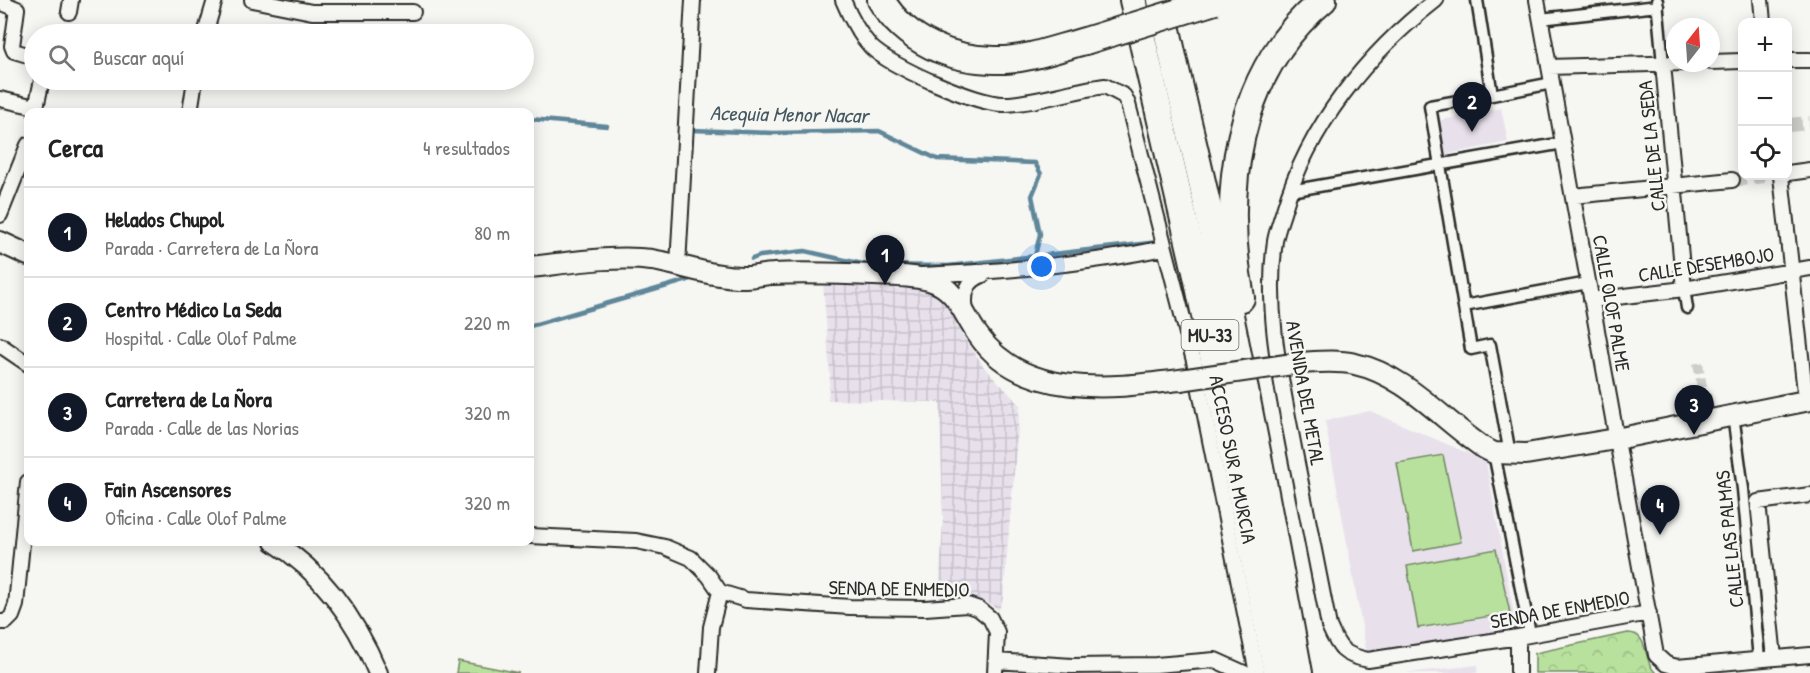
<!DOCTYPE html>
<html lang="es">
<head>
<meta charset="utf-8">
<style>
	:root { --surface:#fff; --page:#f6f6f6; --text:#222; --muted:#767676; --line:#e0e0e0; --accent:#111827 }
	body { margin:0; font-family:"Patrick Hand",sans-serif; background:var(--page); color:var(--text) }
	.controls { position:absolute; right:18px; top:18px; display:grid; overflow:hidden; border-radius:12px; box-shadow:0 3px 15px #0003 }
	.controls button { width:54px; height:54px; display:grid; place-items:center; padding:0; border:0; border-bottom:2px solid var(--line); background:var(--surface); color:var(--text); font:30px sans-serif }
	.compass { position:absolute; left:1666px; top:18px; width:54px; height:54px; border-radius:50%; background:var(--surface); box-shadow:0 3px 15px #0003; rotate:17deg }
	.you { position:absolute; left:1042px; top:267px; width:21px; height:21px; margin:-15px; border:4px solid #fff; border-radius:50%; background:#1a73e8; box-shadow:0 0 0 9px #1a73e833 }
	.badge { display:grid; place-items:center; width:39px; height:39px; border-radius:50%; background:var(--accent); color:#fff; font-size:20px; font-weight:700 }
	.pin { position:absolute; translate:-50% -50px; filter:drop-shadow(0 2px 3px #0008) }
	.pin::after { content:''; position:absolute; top:32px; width:21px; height:18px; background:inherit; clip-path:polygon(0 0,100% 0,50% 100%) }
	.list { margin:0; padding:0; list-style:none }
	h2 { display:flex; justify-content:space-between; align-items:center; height:78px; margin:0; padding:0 24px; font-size:26px }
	h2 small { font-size:20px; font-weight:400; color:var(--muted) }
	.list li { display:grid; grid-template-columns:39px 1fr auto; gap:18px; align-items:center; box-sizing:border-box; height:90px; padding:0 24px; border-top:2px solid var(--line) }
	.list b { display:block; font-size:22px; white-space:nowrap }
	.list p { margin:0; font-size:20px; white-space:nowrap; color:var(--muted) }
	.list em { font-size:20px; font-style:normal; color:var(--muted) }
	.icon { flex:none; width:33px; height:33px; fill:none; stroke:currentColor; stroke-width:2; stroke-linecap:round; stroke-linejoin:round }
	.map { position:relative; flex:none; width:1810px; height:673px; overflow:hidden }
	.search { position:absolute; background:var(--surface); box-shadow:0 3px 15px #0003; left:24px; top:24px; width:510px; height:66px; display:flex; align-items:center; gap:15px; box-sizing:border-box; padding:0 21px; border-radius:33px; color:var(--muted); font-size:22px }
	.panel { position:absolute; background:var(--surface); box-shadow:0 3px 15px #0003; left:24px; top:108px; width:510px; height:438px; border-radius:12px }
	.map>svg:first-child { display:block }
</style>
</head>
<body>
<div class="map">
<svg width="1810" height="673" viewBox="0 0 1810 673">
	<defs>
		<pattern id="industrial-grid" width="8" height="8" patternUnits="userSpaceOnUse" patternTransform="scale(1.5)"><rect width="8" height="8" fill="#e8e1ec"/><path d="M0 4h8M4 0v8" fill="none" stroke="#c7c1cb"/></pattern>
		<pattern id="park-crowns" width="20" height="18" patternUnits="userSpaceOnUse" patternTransform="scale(1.5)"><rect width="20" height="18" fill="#b8e19e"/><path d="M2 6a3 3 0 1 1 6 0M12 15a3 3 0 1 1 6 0" fill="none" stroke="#9ec188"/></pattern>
	</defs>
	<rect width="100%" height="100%" fill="#f6f6f2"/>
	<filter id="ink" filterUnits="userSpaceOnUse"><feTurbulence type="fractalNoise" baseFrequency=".0167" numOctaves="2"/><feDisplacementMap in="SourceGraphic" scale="12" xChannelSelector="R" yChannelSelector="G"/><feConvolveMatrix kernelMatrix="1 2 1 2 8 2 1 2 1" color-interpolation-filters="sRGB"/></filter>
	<g filter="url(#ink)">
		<!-- built -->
		<path fill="#e8e1ec" d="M 1501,108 L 1508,142 L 1444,155 L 1437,121 Z
			M 1370,411 L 1486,461 L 1518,637 L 1368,660 L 1325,421 Z
			M 1478,665 L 1477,673 L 1407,673 L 1477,665 Z"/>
		<!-- industrial -->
		<path fill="url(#industrial-grid)" d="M 823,282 L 929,289 L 943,296 L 962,334 L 984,367 L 1020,405 L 1003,598 L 999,610 L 990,604 L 976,599 L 939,600 L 943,518 L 940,402 L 828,400 L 830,376 Z"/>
		<!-- park -->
		<path fill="url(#park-crowns)" stroke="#728664" stroke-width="1.5" d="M 1628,633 C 1650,633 1642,661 1656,673 L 1535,673 L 1535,653 Z"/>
		<!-- garden -->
		<path fill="#b8e19e" stroke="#728664" stroke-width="1.5" d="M 1443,455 L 1461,542 L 1413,551 L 1397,463 Z
			M 1496,549 L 1510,613 L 1418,628 L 1407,566 Z
			M 458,661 L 519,673 L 456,673 Z"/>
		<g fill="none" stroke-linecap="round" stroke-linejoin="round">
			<!-- stream -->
			<path stroke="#5f8699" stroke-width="4.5" d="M 530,119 L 607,126
				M 692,130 L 774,133 L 879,131 L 937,159 L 1035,163 L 1041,174 L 1032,196 L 1040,234 L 1035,256
				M 752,259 L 760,256 L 805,251 L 867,265 L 948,266 L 1158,242
				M 530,326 L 688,280"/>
			<!-- pedestrian-tunnel -->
			<path stroke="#cdcdca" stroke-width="10" stroke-dasharray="10 5" stroke-linecap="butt" d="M 1698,363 L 1704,399"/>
			<!-- minor-tunnel -->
			<path stroke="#cdcdca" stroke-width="14" stroke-dasharray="14 7" stroke-linecap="butt" d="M 1788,125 L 1810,123
				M 1732,180 L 1764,176"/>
			<!-- pedestrian casing -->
			<g stroke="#2b2b2b" stroke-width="15">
				<path id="pedestrian" d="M 1477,0 L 1492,95 L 1430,106 L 1471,349 L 1490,345 L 1510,454
					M 1657,1 L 1663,64
					M 1540,19 L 1658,6
					M 1492,95 L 1552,83
					M 1290,191 L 1563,143
					M 1684,289 L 1687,308
					M 1464,306 L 1588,283
					M 1704,399 L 1708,420
					M 1733,415 L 1743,489 L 1759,659
					M 1494,453 L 1530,634"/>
			</g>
			<!-- minor casing -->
			<g stroke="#2b2b2b" stroke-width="18">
				<path id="minor" d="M 252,0 L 312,12 L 413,12
					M 843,0 C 850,17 858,33 871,47 C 891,67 978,105 1005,104 C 1039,103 1072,90 1105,86 L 1124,96 L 1128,104 L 1194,361 L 1257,673
					M 1436,0 C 1368,53 1308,126 1284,210 C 1281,220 1277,230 1275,241 C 1265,311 1281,379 1294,448 C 1306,507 1317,567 1329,626 C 1339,649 1343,655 1368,660 L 1518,637 L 1649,613
					M 1537,0 L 1656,655 L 1666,664 L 1677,667 L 1810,655
					M 1761,0 L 1763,22
					M 0,2 L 17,9 L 12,46 L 14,51 L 34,57
					M 69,12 L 71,0
					M 205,34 L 215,0
					M 1788,60 L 1810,60
					M 1711,62 L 1742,61
					M 1663,64 L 1684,289
					M 1549,67 L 1684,63
					M 0,99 L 36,107
					M 35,112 L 42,80
					M 190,112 L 195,80
					M 1788,173 L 1810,170
					M 1781,176 L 1806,401
					M 1573,196 L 1732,180
					M 0,215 L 28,145
					M 678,265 L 693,0
					M 922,275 C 1004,271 1084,265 1164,248
					M 1591,300 L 1684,289 L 1810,268
					M 966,312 C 963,294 966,281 983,275
					M 0,345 L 28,364
					M 530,536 L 636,541 L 665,547 L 691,558 L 709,576 L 720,592 L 746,600 L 850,607 L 925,608 L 967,605 L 979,609 L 990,618 L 997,632 L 995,673
					M 0,622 L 6,622 L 12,616 L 16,605 L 28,482
					M 1774,658 L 1758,502 L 1810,495
					M 996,661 L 1072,666 L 1156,665 L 1215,660 L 1244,673
					M 708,673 L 711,627 L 720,592
					M 1518,673 L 1518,637"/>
			</g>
			<!-- tertiary casing -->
			<g stroke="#2b2b2b" stroke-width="22">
				<path id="tertiary" d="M 274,542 C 323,573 356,620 378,673"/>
			</g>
			<!-- secondary casing -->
			<g stroke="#2b2b2b" stroke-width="24">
				<path id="secondary" d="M 0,242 L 28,255
					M 530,267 C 568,263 614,255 652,260 C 683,265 715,278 746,277 C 755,277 764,274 773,274 C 807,272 840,274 874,275 C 893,276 914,275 932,281 C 957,289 964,316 978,335 C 1023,400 1113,388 1180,380
					M 1300,363 C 1318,362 1337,360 1355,364 C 1406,375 1442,420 1484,448 L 1494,453 L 1526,454 L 1616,439 L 1810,400"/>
			</g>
			<!-- motorway casing -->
			<g stroke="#2b2b2b" stroke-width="30">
				<g id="motorway">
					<path d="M 881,0 C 905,41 952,61 999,60 C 1027,60 1058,48 1085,41"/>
					<path id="s1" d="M 1133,0 L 1197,276 L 1277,673"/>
					<path d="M 1161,0 C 1174,68 1192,136 1207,204 C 1240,360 1270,516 1299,673"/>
					<path d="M 1241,298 C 1221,192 1235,73 1323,0"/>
				</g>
			</g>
			<!-- pedestrian -->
			<use href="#pedestrian" stroke="#f6f6f2" stroke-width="10"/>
			<!-- minor -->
			<use href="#minor" stroke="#f6f6f2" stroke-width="14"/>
			<!-- tertiary -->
			<use href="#tertiary" stroke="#f6f6f2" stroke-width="18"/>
			<!-- secondary -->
			<use href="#secondary" stroke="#f6f6f2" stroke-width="20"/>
			<!-- motorway -->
			<use href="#motorway" stroke="#f6f6f2" stroke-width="26"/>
			<!-- secondary-bridge casing -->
			<g stroke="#2b2b2b" stroke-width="24" stroke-linecap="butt">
				<path id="secondary-bridge" d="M 1180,380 L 1300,363"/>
			</g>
			<!-- motorway-bridge casing -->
			<g stroke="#2b2b2b" stroke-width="30" stroke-linecap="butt">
				<path id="motorway-bridge" d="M 1085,41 L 1215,1"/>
			</g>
			<!-- secondary-bridge -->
			<use href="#secondary-bridge" stroke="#f6f6f2" stroke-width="20"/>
			<!-- motorway-bridge -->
			<use href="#motorway-bridge" stroke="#f6f6f2" stroke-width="26"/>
		</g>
	</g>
	<g text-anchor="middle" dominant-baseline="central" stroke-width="5" stroke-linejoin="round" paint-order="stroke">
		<!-- shield labels -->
		<rect fill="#f6f6f2" stroke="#686867" stroke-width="1.5" x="1181.5" y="320" width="57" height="30" rx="4.5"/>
		<g font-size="18" font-weight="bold" fill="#2b2b2b">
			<text x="1210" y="335">MU-33</text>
		</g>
		<!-- street labels -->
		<g font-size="20" fill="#2b2b2b" stroke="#f6f6f2">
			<text transform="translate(1651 146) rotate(-96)">CALLE DE LA SEDA</text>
			<text transform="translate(1706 264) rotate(-9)">CALLE DESEMBOJO</text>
			<text transform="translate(1612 303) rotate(80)">CALLE OLOF PALME</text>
			<text transform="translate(1306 393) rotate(80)">AVENIDA DEL METAL</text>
			<text stroke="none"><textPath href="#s1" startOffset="470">ACCESO SUR A MURCIA</textPath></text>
			<text transform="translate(1729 539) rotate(-96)">CALLE LAS PALMAS</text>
			<text transform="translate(899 588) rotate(1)">SENDA DE ENMEDIO</text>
			<text transform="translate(1560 609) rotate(-10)">SENDA DE ENMEDIO</text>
		</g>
		<!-- water labels -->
		<g font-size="21" font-style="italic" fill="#455862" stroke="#f6f6f2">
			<text transform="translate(789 114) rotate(1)">Acequia Menor Nacar</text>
		</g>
	</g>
</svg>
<div class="controls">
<button>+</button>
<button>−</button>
<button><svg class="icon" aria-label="locate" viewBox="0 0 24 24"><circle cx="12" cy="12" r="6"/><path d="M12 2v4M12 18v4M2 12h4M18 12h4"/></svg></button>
</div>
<svg class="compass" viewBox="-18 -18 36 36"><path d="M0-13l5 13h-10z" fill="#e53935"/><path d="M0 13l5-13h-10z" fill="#767676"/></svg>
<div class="you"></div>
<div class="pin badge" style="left:885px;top:285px">1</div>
<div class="pin badge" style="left:1472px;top:132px">2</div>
<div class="pin badge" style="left:1694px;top:435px">3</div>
<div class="pin badge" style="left:1660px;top:535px">4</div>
<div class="search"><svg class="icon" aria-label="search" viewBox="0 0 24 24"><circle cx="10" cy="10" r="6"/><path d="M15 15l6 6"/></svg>Buscar aquí</div>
<section class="panel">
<h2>Cerca<small>4 resultados</small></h2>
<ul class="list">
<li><span class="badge">1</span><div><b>Helados Chupol</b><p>Parada · Carretera de La Ñora</p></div><em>80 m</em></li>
<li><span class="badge">2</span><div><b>Centro Médico La Seda</b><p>Hospital · Calle Olof Palme</p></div><em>220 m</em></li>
<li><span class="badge">3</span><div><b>Carretera de La Ñora</b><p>Parada · Calle de las Norias</p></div><em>320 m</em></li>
<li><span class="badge">4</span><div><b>Fain Ascensores</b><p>Oficina · Calle Olof Palme</p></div><em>320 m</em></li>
</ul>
</section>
</div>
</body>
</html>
